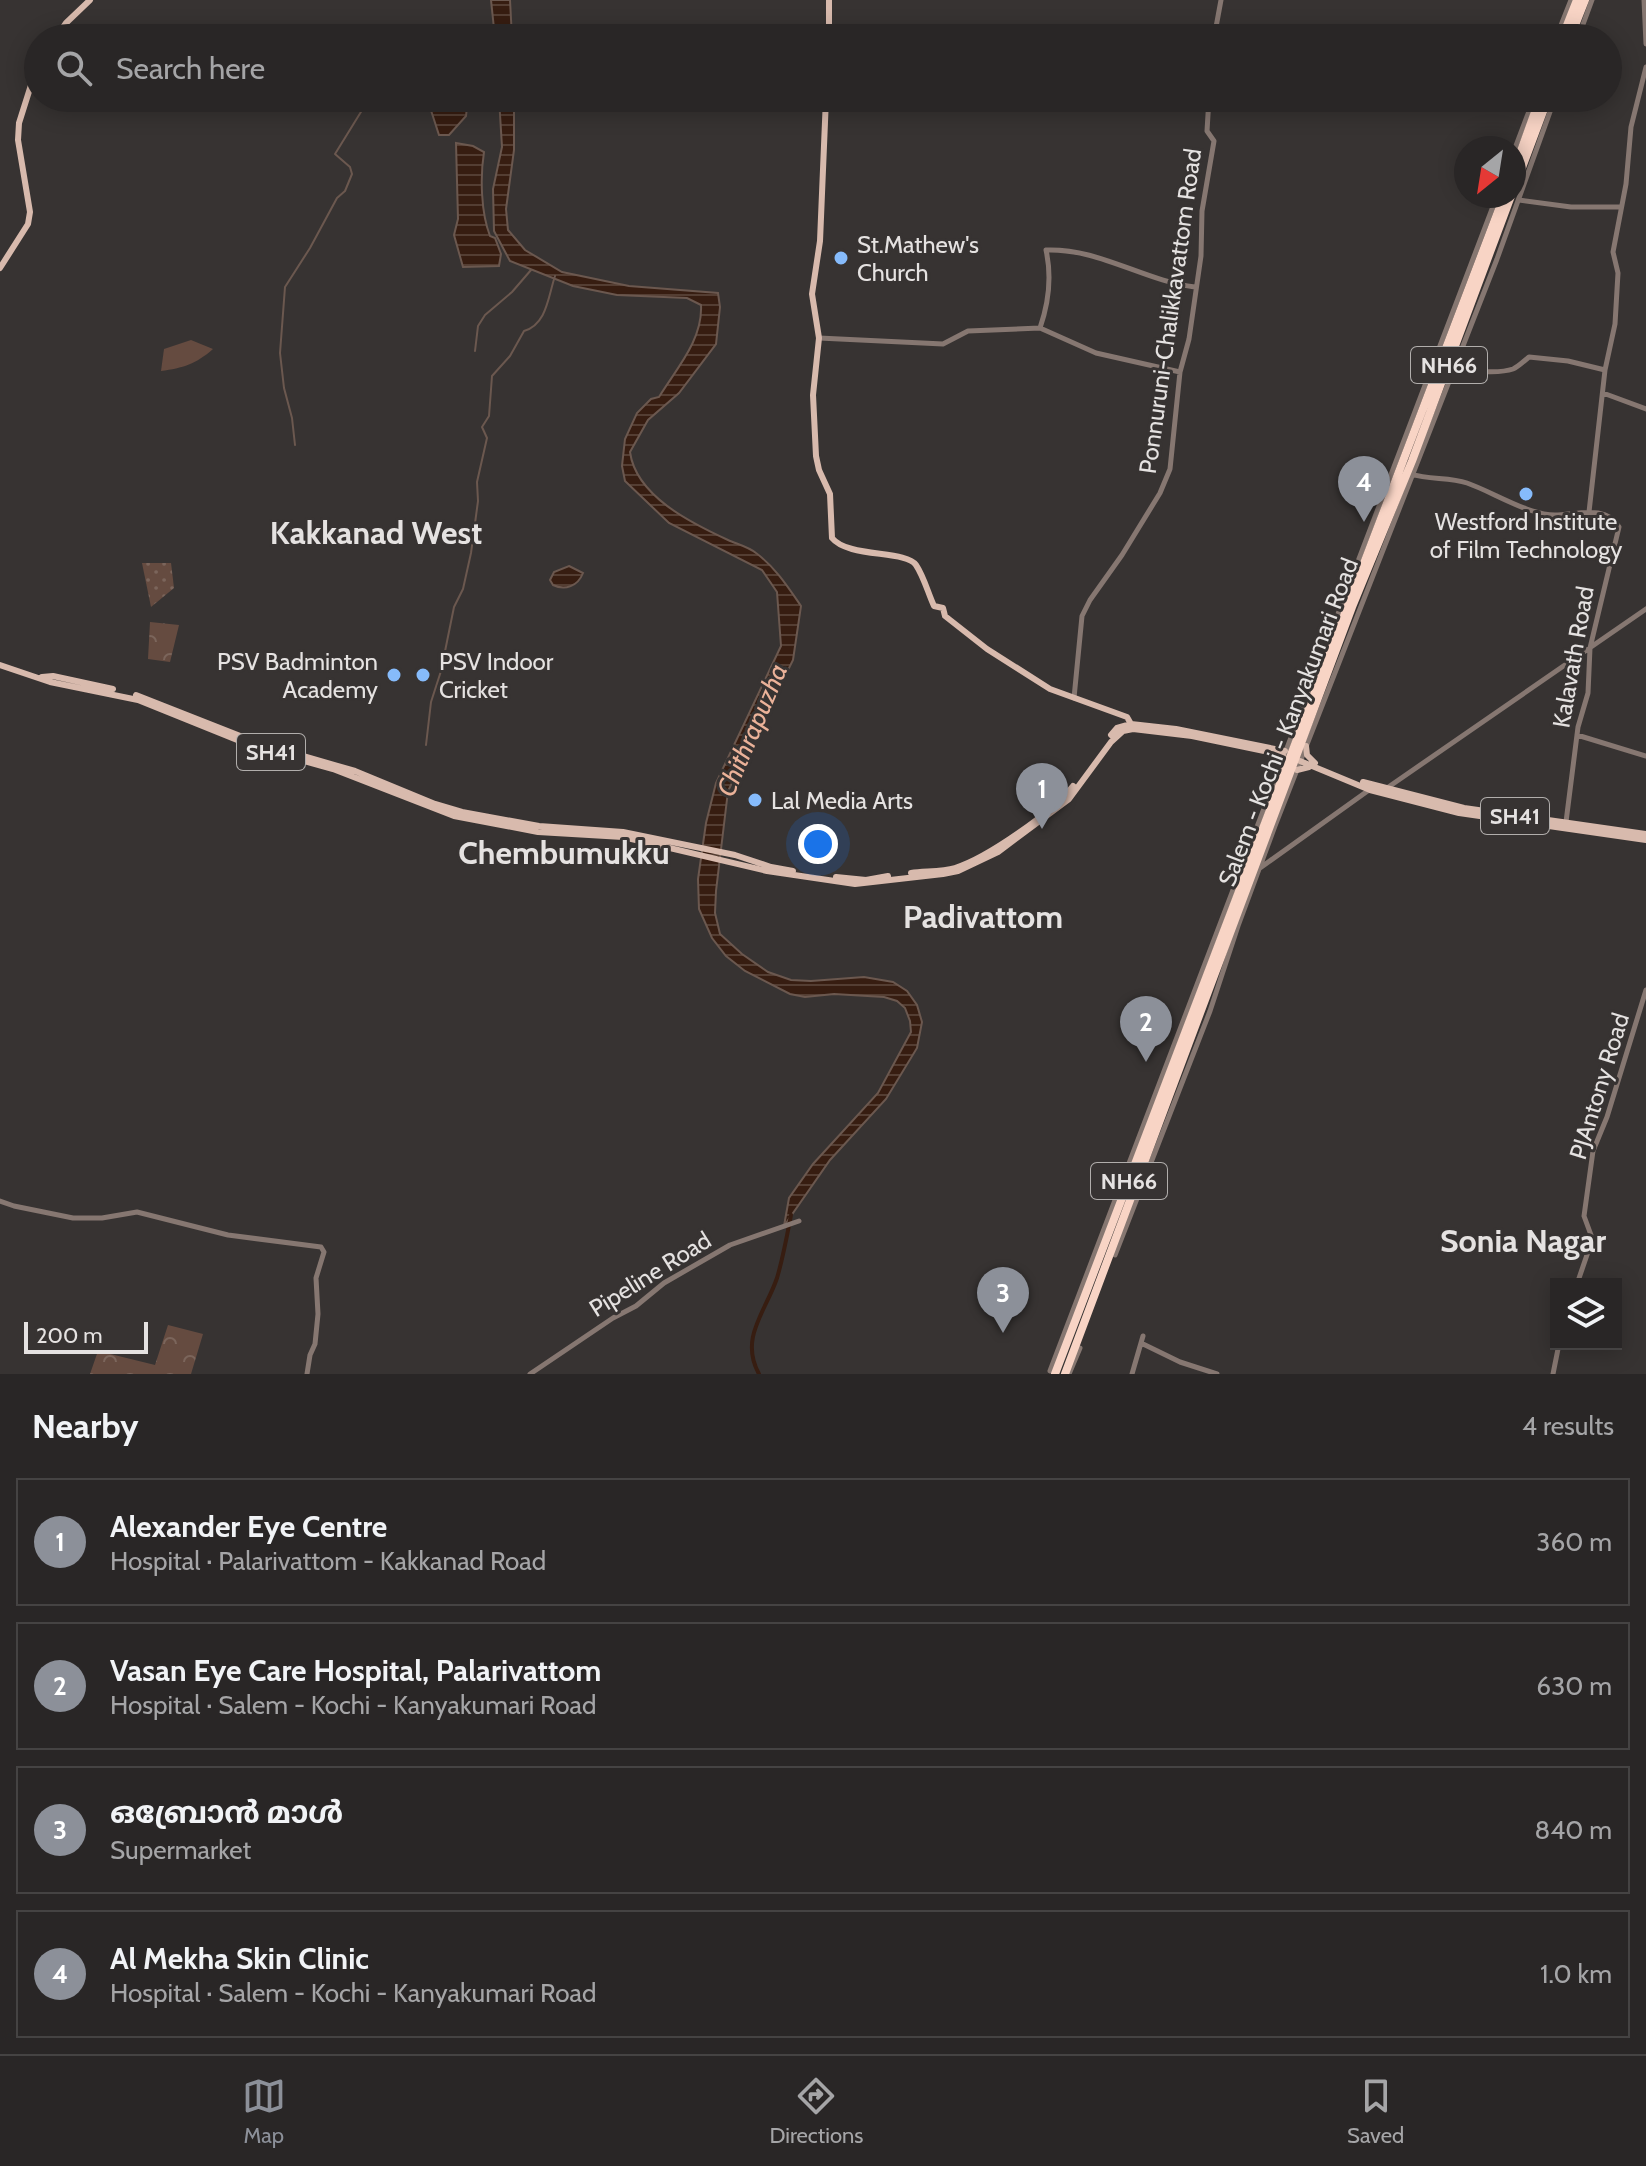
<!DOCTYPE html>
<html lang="en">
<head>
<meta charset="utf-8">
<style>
	:root { --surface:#292626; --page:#312e2e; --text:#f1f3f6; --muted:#a5a5a7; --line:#454343; --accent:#8c9099 }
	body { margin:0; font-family:Cabin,"Noto Sans Malayalam",sans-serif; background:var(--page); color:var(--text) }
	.controls { position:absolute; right:24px; bottom:24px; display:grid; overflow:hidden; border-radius:0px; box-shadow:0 4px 20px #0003 }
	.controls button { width:72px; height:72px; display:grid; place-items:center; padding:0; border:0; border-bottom:2px solid var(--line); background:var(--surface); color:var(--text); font:40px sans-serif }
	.compass { position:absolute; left:1454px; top:136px; width:72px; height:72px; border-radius:50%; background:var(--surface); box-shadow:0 4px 20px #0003; rotate:210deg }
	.scale { position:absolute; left:24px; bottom:20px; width:124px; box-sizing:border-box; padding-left:8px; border:4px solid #e5e2e1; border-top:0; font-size:22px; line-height:28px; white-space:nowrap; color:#e5e2e1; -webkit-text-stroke:6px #373332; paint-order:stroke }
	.you { position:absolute; left:818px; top:844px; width:28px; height:28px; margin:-20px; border:6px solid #fff; border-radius:50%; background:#1a73e8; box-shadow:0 0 0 12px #1a73e833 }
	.badge { display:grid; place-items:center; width:52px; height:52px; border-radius:50%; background:var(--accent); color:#fff; font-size:26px; font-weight:700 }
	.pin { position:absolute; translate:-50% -66px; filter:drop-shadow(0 2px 4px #0008) }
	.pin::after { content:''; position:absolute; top:42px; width:28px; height:24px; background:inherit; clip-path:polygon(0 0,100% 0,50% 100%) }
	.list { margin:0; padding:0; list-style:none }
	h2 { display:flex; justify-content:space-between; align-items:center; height:104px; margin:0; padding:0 32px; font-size:34px }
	h2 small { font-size:26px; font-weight:400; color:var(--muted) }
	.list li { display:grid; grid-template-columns:52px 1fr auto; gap:24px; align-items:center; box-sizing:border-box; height:128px; margin:0 16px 16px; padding:0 16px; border:2px solid var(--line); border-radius:0px }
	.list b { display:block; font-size:30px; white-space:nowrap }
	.list p { margin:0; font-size:26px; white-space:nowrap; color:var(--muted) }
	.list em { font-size:26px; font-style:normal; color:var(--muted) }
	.icon { flex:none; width:44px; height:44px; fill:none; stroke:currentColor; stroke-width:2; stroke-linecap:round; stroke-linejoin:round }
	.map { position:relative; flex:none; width:1646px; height:1374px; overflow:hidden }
	.search { position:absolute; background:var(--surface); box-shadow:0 4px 20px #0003; left:24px; right:24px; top:24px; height:88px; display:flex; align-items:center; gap:20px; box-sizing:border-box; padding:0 28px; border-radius:44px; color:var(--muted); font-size:30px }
	.sheet { height:680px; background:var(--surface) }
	nav { display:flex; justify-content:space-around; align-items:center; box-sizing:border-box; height:112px; border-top:2px solid var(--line); background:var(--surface); font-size:22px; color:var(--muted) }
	nav a { display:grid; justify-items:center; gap:4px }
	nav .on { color:var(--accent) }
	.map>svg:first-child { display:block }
</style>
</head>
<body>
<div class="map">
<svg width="1646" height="1374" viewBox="0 0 1646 1374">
	<defs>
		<pattern id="grass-dots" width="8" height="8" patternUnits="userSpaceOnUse" patternTransform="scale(2)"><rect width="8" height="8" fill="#654b40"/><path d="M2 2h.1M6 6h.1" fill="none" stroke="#7b655b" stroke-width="1.8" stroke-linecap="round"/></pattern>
		<pattern id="park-crowns" width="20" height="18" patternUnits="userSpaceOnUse" patternTransform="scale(2)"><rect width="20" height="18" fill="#654b40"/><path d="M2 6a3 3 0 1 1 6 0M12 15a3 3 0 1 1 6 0" fill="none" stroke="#7b655b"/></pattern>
		<pattern id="water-rules" width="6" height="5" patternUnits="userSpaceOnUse" patternTransform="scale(2)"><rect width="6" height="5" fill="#371d11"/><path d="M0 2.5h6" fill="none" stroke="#543e33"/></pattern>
	</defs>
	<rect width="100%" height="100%" fill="#373332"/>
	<!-- grass -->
	<path fill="url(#grass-dots)" d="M 142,563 L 171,563 L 174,588 L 151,607 Z"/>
	<!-- park -->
	<path fill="url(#park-crowns)" d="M 150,622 L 179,625 L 170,662 L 148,659 Z
		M 168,1325 L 203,1334 L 191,1374 L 90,1374 L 98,1351 L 155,1365 Z"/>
	<!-- garden -->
	<path fill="#654b40" d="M 191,340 L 213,349 C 196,364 183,368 161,371 L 164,349 Z"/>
	<!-- water -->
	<path fill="url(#water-rules)" stroke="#6b584f" stroke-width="2" d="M 491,0 L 510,0 L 512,38 L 495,38 Z
		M 427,98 L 468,98 L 466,116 L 449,135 L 439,135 Z
		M 499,98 L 514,98 L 514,150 L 506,209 L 508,230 L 525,250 L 562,272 L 629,286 L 718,293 L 720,307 L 716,344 L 679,393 L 648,420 L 630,452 C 636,496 691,523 728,540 C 737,544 749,547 756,553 C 775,567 788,587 801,606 L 793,660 L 728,791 L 716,891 L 715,913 L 720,934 L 742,954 L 768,972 L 791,980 L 811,981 L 864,977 L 893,982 L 907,991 L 917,1005 L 922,1022 L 917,1048 L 886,1099 L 830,1160 L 784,1226 L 789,1198 L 813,1164 L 878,1093 L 911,1032 L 910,1021 L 905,1008 L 897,1001 L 884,997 L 834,994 L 805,997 L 790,994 L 745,971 L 726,956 L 712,938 L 699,909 L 698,879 L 706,823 L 716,783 L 781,646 L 777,592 L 762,570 L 669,523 L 625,481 L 622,466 L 625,439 L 637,413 L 651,399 L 659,397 C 676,369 703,340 701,305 L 687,298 L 617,295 L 573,286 L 510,261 L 494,231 L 493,189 L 502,147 Z
		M 456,143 L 473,146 L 484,152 C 480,177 481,213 490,236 L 495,238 L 501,254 L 499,266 L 463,267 L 454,235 L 458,219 Z
		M 569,566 L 583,573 C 578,586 565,591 553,585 L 550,580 L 554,572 Z"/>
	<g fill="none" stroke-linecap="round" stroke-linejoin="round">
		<!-- stream -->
		<path stroke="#6b584f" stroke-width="2" d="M 475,351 L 478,326 L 485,315 L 512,292 L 531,270
			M 295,445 L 292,418 L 284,388 L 280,353 L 285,287 L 310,248 L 337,198 L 345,191 L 352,174 L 350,167 L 335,154 L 364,107 L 374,98
			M 426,745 L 431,702 L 441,671 L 454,607 L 463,589 L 471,553 L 478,501 L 477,482 L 487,438 L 482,427 L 489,416 L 492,376 L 510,356 L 524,331 C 547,324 548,297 555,276"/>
		<!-- canal -->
		<path stroke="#371d11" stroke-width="4" d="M 759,1374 C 739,1338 766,1311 777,1278 C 783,1258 787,1236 791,1215"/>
		<!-- minor -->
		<path stroke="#867771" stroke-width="5" d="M 1644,0 L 1646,44
			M 1214,38 L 1221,0
			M 1556,38 L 1571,0
			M 1578,38 L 1592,0
			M 1514,151 L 1534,98
			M 1519,200 L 1571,207 L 1620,207
			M 1040,328 C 1049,302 1052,277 1046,250 C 1099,248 1144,281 1195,287
			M 819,338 L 943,344 L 968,331 L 1040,328 L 1096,353 L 1180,372
			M 1454,368 C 1468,371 1499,374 1513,369 C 1518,367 1524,361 1529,357 L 1568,361 L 1605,370
			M 1603,393 L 1646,409
			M 1411,474 C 1429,480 1449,477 1467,483 C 1493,492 1528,515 1555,515 C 1576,515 1606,504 1619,527 L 1590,648 L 1588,693 L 1578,727 L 1566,822
			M 1589,512 L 1605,370 L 1615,324 L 1618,273 L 1613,252 L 1626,184 L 1631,127 L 1646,67
			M 1074,698 L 1082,616 L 1090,600 L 1122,555 L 1160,493 L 1170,469 L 1180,372 L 1189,339 L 1201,256 L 1202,211 L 1214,141 L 1207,131 L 1209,98
			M 1577,735 L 1646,756
			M 1387,788 L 1646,609
			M 1260,868 L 1369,790
			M 0,1201 L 14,1206 L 73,1218 L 102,1218 L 137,1212 L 228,1235 L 321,1247 L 324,1252 L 316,1278 L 318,1314 L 315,1344 L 310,1355 L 307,1374
			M 1115,1255 L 1210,1011 L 1238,926 L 1275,826 L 1497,259 L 1555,98
			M 1577,1284 L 1589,1249 L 1591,1235 L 1584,1216 L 1593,1151 L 1607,1117 L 1646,990
			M 1141,1343 L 1180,1362 L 1217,1374
			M 1050,1371 L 1497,196
			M 530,1374 L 613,1318 L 636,1306 L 664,1283 L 730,1245 L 799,1221
			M 1069,1374 L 1080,1348
			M 1132,1374 L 1143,1336
			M 1553,1374 L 1559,1344"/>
		<!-- major -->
		<path stroke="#d8baad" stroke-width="6" d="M 829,0 L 829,38
			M 56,38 L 66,23 L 90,0
			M 826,98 L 820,241 L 812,294 L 819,338 L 813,395 L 816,456 L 819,470 L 830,494 L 832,538 C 848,558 906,550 916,565 C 924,577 928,593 934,606 L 943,608 L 945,616 L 987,649 L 1050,689 L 1127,717 L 1131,724
			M 0,268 L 28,224 L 30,212 L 18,140 L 19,123 L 38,63
			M 0,665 L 50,682 L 138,700 L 257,748 L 333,769 L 454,816 L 538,832 L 623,837 L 767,871 L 855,884 L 943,874 L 958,871 L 998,852 L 1069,799 L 1111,742 L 1123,731 L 1133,729 L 1192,736 L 1283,755
			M 42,677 L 53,676 L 113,689
			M 136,695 L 258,743 L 355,771 L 435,804 L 462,812 L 539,826 L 623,832 L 735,855 L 771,867 L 793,871
			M 1111,735 L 1117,728 L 1131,724 L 1176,729 L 1285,751
			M 1306,746 L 1307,755 L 1315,763
			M 1272,754 L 1277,759 L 1278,769
			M 1300,761 L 1370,790 L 1459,813 L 1646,840
			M 1297,770 L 1309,767
			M 1363,782 L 1464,808 L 1646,834
			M 911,873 C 925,871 942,872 955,868 C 987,858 1053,812 1073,786
			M 836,877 L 866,880 L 888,876"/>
		<!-- highway -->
		<path stroke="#f8d4c5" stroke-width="8" d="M 1562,38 L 1577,0
			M 1570,38 L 1585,0
			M 1514,170 L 1540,98
			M 1514,189 L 1548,98
			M 1055,1374 L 1504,196
			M 1065,1374 L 1352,607 L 1412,461 L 1511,196"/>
	</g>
	<!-- markers -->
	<g fill="#86bbfb" stroke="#373332" stroke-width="3">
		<circle cx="841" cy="258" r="8"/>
		<circle cx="1526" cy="494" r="8"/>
		<circle cx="394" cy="675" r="8"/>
		<circle cx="423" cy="675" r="8"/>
		<circle cx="755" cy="800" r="8"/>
	</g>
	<g text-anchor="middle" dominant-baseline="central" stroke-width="6" stroke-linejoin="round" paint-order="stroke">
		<!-- shield labels -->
		<g fill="#373332" stroke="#b1aeac" stroke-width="2">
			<rect x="1411" y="347" width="76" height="36" rx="6"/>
			<rect x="237" y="734" width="68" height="36" rx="6"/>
			<rect x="1481" y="798" width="68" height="36" rx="6"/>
			<rect x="1091" y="1163" width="76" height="36" rx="6"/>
		</g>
		<g font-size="22" font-weight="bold" fill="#e5e2e1">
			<text x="1449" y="365">NH66</text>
			<text x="271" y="752">SH41</text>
			<text x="1515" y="816">SH41</text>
			<text x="1129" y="1181">NH66</text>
		</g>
		<!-- poi labels -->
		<g font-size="24" fill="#e5e2e1" stroke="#373332" text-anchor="start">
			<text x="857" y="244">St.Mathew's<tspan x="857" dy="28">Church</tspan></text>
			<text x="1526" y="521" text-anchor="middle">Westford Institute<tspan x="1526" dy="28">of Film Technology</tspan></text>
			<text x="378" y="661" text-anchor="end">PSV Badminton<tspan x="378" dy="28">Academy</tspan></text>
			<text x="439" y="661">PSV Indoor<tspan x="439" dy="28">Cricket</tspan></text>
			<text x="771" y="800">Lal Media Arts</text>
		</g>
		<!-- street labels -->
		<g font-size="24" fill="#e5e2e1" stroke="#373332">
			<text transform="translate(1170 311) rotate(-82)">Ponnuruni-Chalikkavattom Road</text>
			<text transform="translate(1573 657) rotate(-80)">Kalavath Road</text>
			<text transform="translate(1288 722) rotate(-69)">Salem - Kochi - Kanyakumari Road</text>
			<text transform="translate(1599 1086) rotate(-73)">PJAntony Road</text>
			<text transform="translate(650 1274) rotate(-32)">Pipeline Road</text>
		</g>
		<!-- water labels -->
		<g font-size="26" font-style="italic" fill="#ebb299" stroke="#373332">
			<text transform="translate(752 730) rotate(-67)">Chithrapuzha</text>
		</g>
		<!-- district labels -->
		<g font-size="32" font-weight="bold" fill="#e5e2e1" stroke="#373332">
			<text x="376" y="532">Kakkanad West</text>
			<text x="564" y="852">Chembumukku</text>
			<text x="983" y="916">Padivattom</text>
			<text x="1523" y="1240">Sonia Nagar</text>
		</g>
	</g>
</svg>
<div class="controls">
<button><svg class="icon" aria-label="layers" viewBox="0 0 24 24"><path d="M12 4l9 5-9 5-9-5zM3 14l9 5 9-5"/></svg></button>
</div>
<svg class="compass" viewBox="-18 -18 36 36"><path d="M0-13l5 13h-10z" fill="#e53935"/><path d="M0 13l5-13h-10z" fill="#a5a5a7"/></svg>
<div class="scale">200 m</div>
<div class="you"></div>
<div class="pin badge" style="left:1042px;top:829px">1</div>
<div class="pin badge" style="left:1146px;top:1062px">2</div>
<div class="pin badge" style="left:1003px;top:1333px">3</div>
<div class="pin badge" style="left:1364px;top:522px">4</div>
<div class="search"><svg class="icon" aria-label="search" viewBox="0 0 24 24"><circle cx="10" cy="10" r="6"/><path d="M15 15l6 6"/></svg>Search here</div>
</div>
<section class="sheet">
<h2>Nearby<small>4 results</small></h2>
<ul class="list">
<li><span class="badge">1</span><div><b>Alexander Eye Centre</b><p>Hospital · Palarivattom - Kakkanad Road</p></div><em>360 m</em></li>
<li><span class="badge">2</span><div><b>Vasan Eye Care Hospital, Palarivattom</b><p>Hospital · Salem - Kochi - Kanyakumari Road</p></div><em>630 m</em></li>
<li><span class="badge">3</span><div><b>ഒബ്രോൻ മാൾ</b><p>Supermarket</p></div><em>840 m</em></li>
<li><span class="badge">4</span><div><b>Al Mekha Skin Clinic</b><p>Hospital · Salem - Kochi - Kanyakumari Road</p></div><em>1.0 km</em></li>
</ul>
</section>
<nav>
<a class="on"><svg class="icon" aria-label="map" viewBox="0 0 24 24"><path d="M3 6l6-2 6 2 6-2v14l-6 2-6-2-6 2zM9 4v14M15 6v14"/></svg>Map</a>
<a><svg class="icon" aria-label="directions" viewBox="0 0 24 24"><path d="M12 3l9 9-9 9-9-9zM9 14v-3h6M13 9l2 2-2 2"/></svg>Directions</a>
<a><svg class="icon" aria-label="saved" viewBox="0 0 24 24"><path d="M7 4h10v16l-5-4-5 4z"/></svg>Saved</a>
</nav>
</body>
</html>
